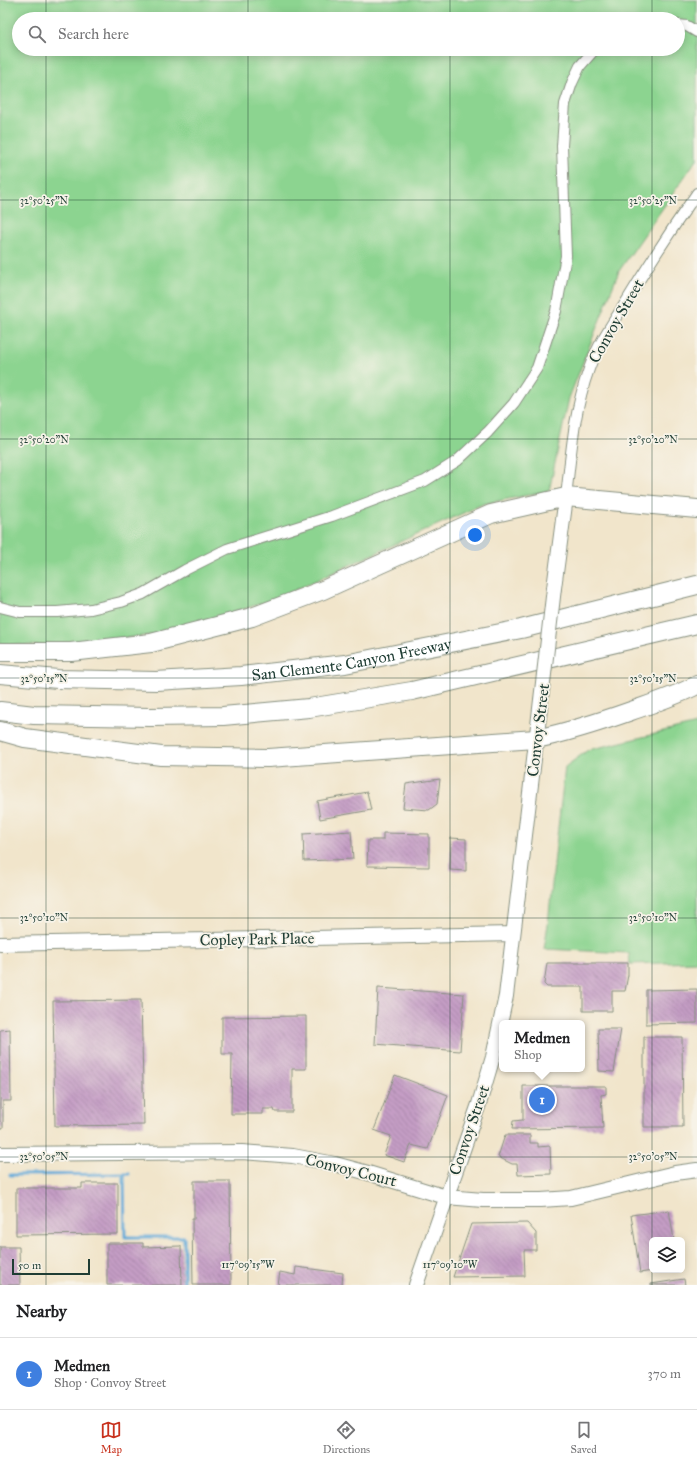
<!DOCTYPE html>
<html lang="en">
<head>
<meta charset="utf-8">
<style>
	:root { --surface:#fff; --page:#f2f2f2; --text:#202124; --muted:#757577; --line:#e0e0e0; --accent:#c8321e }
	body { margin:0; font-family:"IM FELL Great Primer",serif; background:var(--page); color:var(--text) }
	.controls { position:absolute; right:12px; bottom:12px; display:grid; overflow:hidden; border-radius:6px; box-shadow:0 2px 10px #0003 }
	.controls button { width:36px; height:36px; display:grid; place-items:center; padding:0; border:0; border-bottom:1px solid var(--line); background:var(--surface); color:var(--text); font:20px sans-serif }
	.scale { position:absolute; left:12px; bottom:10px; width:78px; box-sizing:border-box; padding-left:4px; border:2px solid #1f3d34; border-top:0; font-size:11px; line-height:14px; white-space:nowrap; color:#1f3d34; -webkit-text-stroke:3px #f7f3e8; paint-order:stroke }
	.you { position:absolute; left:475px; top:535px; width:14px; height:14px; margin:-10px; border:3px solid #fff; border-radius:50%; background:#1a73e8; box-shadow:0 0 0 6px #1a73e833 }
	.badge { display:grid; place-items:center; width:26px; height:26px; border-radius:50%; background:var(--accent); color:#fff; font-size:13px; font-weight:700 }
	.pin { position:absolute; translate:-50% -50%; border:2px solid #fff; box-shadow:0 1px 4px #0006 }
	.popup { position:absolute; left:499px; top:1020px; width:86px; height:52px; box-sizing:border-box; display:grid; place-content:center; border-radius:6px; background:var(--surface); filter:drop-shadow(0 1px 3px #0005); font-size:13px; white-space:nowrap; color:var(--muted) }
	.popup b { font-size:15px; color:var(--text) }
	.popup::after { content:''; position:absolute; left:50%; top:100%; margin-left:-8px; border:8px solid transparent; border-top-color:var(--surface) }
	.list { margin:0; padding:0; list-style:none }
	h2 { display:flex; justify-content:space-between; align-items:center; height:52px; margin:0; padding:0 16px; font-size:17px }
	h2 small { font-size:13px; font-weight:400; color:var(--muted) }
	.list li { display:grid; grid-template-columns:26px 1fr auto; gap:12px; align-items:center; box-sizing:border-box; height:72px; padding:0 16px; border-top:1px solid var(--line) }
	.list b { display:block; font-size:15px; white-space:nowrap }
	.list p { margin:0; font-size:13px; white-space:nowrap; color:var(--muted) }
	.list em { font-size:13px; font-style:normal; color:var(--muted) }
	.icon { flex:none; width:22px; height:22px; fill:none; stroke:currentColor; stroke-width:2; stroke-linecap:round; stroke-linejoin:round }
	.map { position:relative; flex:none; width:697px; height:1285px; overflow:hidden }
	.search { position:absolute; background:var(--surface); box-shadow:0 2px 10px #0003; left:12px; right:12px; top:12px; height:44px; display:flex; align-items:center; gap:10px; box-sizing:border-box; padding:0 14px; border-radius:22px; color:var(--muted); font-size:15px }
	.sheet { height:124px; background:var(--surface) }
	nav { display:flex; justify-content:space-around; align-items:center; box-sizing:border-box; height:56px; border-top:1px solid var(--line); background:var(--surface); font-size:11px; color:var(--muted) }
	nav a { display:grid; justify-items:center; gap:2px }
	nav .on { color:var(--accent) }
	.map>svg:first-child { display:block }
</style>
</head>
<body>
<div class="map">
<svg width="697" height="1285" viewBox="0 0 697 1285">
	<defs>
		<pattern id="building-back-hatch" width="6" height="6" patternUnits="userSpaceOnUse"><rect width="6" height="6" fill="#c59dc5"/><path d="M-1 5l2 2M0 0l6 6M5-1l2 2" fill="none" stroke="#9f81a1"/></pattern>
	</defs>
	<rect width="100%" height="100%" fill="#f7f3e8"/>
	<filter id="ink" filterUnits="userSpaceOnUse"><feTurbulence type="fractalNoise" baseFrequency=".025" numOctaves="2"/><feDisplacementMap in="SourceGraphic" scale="8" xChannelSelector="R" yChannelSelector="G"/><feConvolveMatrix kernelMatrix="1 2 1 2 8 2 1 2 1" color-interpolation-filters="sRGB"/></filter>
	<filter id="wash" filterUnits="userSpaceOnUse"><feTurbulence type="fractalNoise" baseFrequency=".012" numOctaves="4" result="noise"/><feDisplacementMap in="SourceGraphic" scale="16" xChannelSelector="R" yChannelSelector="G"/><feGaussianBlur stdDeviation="0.9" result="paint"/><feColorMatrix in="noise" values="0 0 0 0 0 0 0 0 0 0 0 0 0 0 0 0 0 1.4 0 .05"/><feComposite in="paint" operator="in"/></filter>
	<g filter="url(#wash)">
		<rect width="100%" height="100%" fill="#f1e5cb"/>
		<!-- grass -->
		<path fill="#8cd490" stroke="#568862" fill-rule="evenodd" d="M 0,0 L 697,0 L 697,159 L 619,271 L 569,398 L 549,491 L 483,504 L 280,597 L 172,633 L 47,646 L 0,644 ZM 19,19 L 678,19 L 678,49 L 19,49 Z
			M 697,724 L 697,962 L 630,964 L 629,953 L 544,949 L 548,924 L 556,845 L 565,767 L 588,750 Z"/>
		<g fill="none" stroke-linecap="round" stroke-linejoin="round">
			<!-- stream -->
			<path stroke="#63aad9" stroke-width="3" d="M 124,1174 L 125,1237 L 184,1237 L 184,1285
				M 10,1175 L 129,1174"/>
		</g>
		<g id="blocks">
			<!-- building -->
			<path fill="url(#building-back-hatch)" d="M 440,779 L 437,804 L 429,810 L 403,808 L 406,784 Z
				M 367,792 L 371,810 L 320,819 L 317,801 Z
				M 351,831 L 353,859 L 304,861 L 303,834 Z
				M 383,833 L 429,834 L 429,867 L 367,866 L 368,840 L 383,840 Z
				M 451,838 L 466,839 L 466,871 L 450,870 Z
				M 547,963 L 628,963 L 628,975 L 625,991 L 612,991 L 612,1011 L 583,1011 L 583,987 L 547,987 L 544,984 Z
				M 378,988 L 464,994 L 460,1051 L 375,1044 Z
				M 697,989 L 697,1023 L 646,1024 L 646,990 Z
				M 141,1000 L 144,1125 L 55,1126 L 53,1001 Z
				M 306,1016 L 306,1069 L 292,1069 L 292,1112 L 275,1112 L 274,1109 L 263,1109 L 263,1114 L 231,1114 L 232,1054 L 222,1054 L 222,1017 Z
				M 10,1029 L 11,1101 L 3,1101 L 3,1128 L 0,1128 L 0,1030 Z
				M 598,1029 L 621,1029 L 614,1072 L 599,1071 Z
				M 644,1037 L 682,1037 L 683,1127 L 644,1127 Z
				M 395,1075 L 448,1095 L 428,1149 L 411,1145 L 404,1162 L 384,1155 L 391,1136 L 374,1130 Z
				M 523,1086 L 606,1086 L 606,1094 L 601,1095 L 603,1128 L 512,1129 L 513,1121 L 523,1120 Z
				M 505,1135 L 530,1135 L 530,1143 L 538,1143 L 538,1147 L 550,1146 L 551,1174 L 518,1175 L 517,1164 L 512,1164 L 498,1157 Z
				M 194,1181 L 230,1181 L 231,1285 L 193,1285 L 192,1219 L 194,1219 Z
				M 82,1183 L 118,1183 L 118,1234 L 16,1235 L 16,1188 L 82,1188 Z
				M 669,1210 L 674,1240 L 652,1240 L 652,1271 L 640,1273 L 631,1215 Z
				M 527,1223 L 536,1233 L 536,1250 L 524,1250 L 525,1276 L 453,1277 L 471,1224 Z
				M 107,1243 L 143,1243 L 143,1247 L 181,1246 L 182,1285 L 107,1285 Z
				M 0,1247 L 19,1247 L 20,1285 L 0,1285 Z
				M 296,1267 L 343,1273 L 342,1285 L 278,1285 L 280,1272 L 295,1275 Z
				M 684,1279 L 685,1285 L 651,1285 L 651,1284 Z"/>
		</g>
	</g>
	<g filter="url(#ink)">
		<use href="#blocks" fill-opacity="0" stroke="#889180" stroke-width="1"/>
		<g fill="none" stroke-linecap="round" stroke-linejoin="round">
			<!-- street casing -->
			<g stroke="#889180" stroke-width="12">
				<path id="street" d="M 678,25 L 687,26 L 697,32
					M 566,497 C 571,454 574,410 589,369 C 597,346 611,325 624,305 C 647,267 671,230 697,193
					M 0,607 L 20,612 L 57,612 L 91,609 L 121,602 L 143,594 L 185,570 L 227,549 L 332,516 L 425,481 L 457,461 L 488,432 L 514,403 L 537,368 L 556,311 L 566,256 L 562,146 L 565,104 L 572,83 L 580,66 L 595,49"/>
			</g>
			<!-- secondary casing -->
			<g stroke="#889180" stroke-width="16">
				<path id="secondary" d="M 554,588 L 566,497
					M 0,944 L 513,934
					M 0,1154 L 242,1152 L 293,1156 L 335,1164 L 368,1173 L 446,1197 L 483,1200 L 541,1200 L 571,1198 L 675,1173 L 697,1170
					M 416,1285 L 479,1104 L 493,1057 L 506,996 L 541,700"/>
			</g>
			<!-- highway casing -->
			<g stroke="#889180" stroke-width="20">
				<g id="highway">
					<path d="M 0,652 L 71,652 L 151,643 L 252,617 L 323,590 L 491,514 L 566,497 L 697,509"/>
					<path id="s1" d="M 0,674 L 58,679 L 156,681 L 241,676 L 345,664 L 521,629 L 697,585"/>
					<path d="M 0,711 L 34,715 L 150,717 L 223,716 L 309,708 L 412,691 L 697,624"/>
					<path d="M 0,731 L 25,738 L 161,756 L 268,758 L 536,739 C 569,732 600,722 631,711 C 654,703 676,696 697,685"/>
				</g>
			</g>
			<!-- street -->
			<use href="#street" stroke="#fff" stroke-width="10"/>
			<!-- secondary -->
			<use href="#secondary" stroke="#fff" stroke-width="14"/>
			<!-- highway -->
			<use href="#highway" stroke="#fff" stroke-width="18"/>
			<!-- secondary-bridge casing -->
			<g stroke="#889180" stroke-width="16" stroke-linecap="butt">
				<path id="secondary-bridge" d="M 541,700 L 554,588"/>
			</g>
			<!-- secondary-bridge -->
			<use href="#secondary-bridge" stroke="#fff" stroke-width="14"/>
		</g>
	</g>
	<!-- ticks -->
	<path fill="none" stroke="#1f3d34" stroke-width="1" stroke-opacity="0.45" d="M 46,0 L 46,19M 248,0 L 248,19M 450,0 L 450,19M 652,0 L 652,19M 46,49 L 46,1285M 248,49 L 248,1285M 450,49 L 450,1285M 652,49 L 652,1240M 0,200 L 697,200M 0,439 L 697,439M 0,678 L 697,678M 0,918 L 697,918M 0,1157 L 697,1157M 652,1270 L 652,1285"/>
	<g text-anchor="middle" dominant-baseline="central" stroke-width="3.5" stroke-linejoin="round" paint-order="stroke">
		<!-- street labels -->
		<g font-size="16" fill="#1f3d34" stroke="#f7f3e8">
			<text transform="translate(616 321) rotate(-60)">Convoy Street</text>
			<text stroke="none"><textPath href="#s1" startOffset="353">San Clemente Canyon Freeway</textPath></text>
			<text transform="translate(538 730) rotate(-83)">Convoy Street</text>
			<text transform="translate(257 939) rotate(-1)">Copley Park Place</text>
			<text transform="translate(469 1130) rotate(-71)">Convoy Street</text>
			<text transform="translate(351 1170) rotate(14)">Convoy Court</text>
		</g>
	</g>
	<g font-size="10" text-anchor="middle" fill="#1f3d34" stroke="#f7f3e8" stroke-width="3.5" stroke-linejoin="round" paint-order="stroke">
		<text x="44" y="204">32°50'25"N</text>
		<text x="653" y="204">32°50'25"N</text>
		<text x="44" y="443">32°50'20"N</text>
		<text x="653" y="443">32°50'20"N</text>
		<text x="44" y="682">32°50'15"N</text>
		<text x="653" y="682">32°50'15"N</text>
		<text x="44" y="921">32°50'10"N</text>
		<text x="653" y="921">32°50'10"N</text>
		<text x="44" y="1160">32°50'05"N</text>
		<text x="653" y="1160">32°50'05"N</text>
		<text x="248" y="1268">117°09'15"W</text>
		<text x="450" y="1268">117°09'10"W</text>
	</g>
</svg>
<div class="controls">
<button><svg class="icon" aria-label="layers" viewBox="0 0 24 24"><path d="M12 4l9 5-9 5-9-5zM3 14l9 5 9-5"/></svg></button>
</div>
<div class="scale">50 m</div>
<div class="you"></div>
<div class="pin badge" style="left:542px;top:1100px;background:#3f7fe0">1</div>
<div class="popup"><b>Medmen</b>Shop</div>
<div class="search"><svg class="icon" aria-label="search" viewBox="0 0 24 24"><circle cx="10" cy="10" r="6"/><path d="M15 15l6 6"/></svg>Search here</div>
</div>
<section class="sheet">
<h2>Nearby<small></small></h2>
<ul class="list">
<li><span class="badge" style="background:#3f7fe0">1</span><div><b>Medmen</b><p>Shop · Convoy Street</p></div><em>370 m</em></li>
</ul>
</section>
<nav>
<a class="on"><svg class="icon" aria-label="map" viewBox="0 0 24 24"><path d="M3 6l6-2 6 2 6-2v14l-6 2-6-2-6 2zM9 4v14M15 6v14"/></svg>Map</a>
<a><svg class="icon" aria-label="directions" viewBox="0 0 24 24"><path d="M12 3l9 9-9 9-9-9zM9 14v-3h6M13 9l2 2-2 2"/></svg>Directions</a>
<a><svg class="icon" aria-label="saved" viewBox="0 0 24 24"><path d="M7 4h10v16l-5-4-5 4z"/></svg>Saved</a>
</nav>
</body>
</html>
